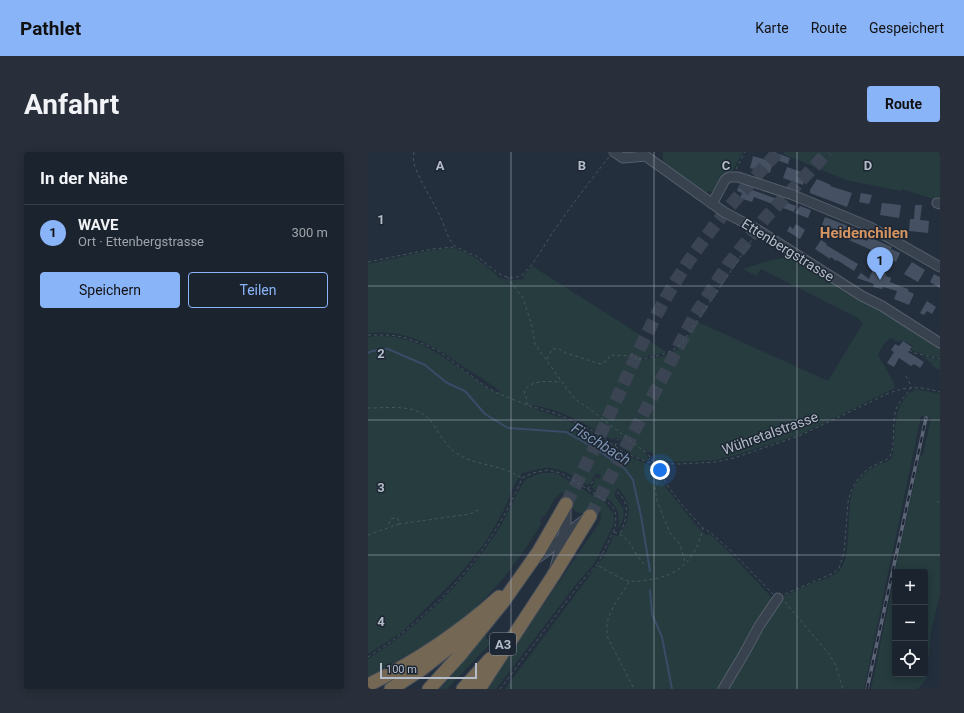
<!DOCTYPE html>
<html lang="de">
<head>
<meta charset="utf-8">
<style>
	:root { --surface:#1b232e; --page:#282f3a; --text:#f1f3f6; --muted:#a0a4aa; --line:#39404a; --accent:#8ab4f8 }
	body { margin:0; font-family:Roboto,sans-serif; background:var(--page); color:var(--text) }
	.controls { position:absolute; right:12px; bottom:12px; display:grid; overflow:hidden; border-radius:4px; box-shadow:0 2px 10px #0003 }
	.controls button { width:36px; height:36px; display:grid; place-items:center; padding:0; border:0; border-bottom:1px solid var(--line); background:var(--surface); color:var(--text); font:20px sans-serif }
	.scale { position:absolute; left:12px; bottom:10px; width:97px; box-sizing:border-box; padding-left:4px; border:2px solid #b4bcc9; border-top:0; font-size:11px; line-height:14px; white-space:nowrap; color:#b4bcc9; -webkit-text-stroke:3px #1d2633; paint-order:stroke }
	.you { position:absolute; left:292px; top:318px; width:14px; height:14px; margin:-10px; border:3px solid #fff; border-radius:50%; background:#1a73e8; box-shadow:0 0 0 6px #1a73e833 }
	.badge { display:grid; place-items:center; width:26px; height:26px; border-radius:50%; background:var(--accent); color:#111; font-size:13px; font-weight:700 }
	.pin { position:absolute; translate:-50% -33px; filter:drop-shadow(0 1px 2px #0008) }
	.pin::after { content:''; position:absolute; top:21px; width:14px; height:12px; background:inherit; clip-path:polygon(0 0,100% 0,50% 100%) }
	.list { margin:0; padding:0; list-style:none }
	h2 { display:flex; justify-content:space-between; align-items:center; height:52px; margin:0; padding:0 16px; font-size:17px }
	h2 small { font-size:13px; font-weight:400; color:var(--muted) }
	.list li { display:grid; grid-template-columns:26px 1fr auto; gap:12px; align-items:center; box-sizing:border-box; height:56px; padding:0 16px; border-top:1px solid var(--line) }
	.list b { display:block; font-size:15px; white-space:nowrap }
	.list p { margin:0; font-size:13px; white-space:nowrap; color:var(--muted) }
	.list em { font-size:13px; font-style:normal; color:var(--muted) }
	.actions { display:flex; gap:8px; padding:12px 16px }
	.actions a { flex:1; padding:9px 0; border:1px solid var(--accent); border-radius:4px; text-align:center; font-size:14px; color:var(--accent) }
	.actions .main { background:var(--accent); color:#111 }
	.icon { flex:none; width:22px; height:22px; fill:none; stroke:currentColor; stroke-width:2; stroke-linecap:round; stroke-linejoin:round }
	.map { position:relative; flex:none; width:572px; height:537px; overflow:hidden; border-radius:4px }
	header { display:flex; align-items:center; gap:24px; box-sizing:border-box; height:56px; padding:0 20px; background:var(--accent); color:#111 }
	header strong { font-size:19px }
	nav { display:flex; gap:22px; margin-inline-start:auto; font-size:14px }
	.intro { display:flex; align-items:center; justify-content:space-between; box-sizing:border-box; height:96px; padding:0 24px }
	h1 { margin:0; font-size:28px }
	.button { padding:10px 18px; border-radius:4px; background:var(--accent); color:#111; font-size:14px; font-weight:700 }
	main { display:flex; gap:24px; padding:0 24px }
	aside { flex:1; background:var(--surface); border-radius:4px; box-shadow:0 2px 10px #0003 }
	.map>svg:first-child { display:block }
</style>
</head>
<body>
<header>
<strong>Pathlet</strong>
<nav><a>Karte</a><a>Route</a><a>Gespeichert</a></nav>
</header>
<div class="intro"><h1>Anfahrt</h1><a class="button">Route</a></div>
<main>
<aside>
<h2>In der Nähe<small></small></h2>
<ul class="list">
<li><span class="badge">1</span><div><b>WAVE</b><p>Ort · Ettenbergstrasse</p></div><em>300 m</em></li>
</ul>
<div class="actions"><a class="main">Speichern</a><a>Teilen</a></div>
</aside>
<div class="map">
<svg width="572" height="537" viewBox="0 0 572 537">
	<rect width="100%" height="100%" fill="#242f3e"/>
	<!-- green -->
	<path fill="#263c3f" d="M 295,0 L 375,0 L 364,20 L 357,25 L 346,41 L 342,39 L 337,40 L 295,12 Z
		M 416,0 L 572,0 L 572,49 L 534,37 L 533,39 L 478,28 L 415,2 Z
		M 280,10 L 332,48 L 331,50 L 281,13 Z
		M 84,96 C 102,99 115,112 129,123 L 129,124 C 138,130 146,128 156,127 L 155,124 L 164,114 L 299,200 L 268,207 L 268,209 L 296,204 L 310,197 L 330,170 L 460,229 L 495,171 L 490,166 L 393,117 L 388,124 L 375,117 L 403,108 L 424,105 L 572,196 L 572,206 L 556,203 L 543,198 L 545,194 L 534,188 L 532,190 L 522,186 L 515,193 L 510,203 L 525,229 L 527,236 L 433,282 L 365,304 L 347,308 L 311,310 L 287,308 L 285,300 L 276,300 L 282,308 C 274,310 256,299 251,292 L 253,288 L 250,286 L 243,287 C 217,272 192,256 162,253 L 169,258 L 189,264 L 216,276 L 232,286 L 244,298 L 284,314 L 299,337 L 327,372 L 338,383 L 342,382 L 360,399 L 404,446 C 414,447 429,437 440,433 C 450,429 463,426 471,419 C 486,404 476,357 486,336 C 491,325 500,318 510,313 C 515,311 521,310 523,306 C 526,301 526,295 526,291 C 528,270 527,248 548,237 L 572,242 L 572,443 L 564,474 L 558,527 L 550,537 L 503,537 L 527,422 L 527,522 L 557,522 L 557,420 L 527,420 L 552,304 L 555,302 L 563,266 L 553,264 L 496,537 L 137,537 L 228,415 L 235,406 L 246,383 L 250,384 C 259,371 265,361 257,346 C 255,342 254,339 249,336 L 246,343 L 254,355 L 255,355 C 257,363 255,370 250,377 C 250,374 251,369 251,365 C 249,350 235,343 224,336 L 228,326 L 231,327 L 233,323 L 228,321 L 222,332 L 219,333 C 206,325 192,314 176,316 C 169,317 161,320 154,321 L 146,333 L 135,360 L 117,391 L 91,423 L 34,480 L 0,502 L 0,185 C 42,179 72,202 104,225 C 114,232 121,240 133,240 C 124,232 113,226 102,219 C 69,196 43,177 0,181 L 0,112 L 65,98 Z
		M 553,204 L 572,208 L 572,218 L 564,214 L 565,212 Z
		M 174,321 L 188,321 L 237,351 L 245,361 L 246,367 L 245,374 L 226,412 L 213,426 L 128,537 L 118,537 L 233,368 L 232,358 L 230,361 C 204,361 208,363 195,341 L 195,339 L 187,346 L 177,364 L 175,364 L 172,369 L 174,370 C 156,401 134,431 108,455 C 77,484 37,504 0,525 L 0,507 C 52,474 97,430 130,378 C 140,362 147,343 158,327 Z
		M 117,484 L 123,491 L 79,537 L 72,537 Z"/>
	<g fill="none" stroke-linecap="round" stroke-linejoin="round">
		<!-- stream -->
		<path stroke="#394c67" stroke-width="2" d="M 0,201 L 4,199 L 20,197 L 57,213 L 79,231 L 97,239 L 117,262 L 140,276 L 198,280 L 228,297 L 257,317 L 265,328 L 273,364 L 282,419
			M 282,438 L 284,462 L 294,485 L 304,537"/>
	</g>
	<!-- building -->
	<path fill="#455162" d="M 408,1 L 422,6 L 420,12 L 406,7 Z
		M 385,4 L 405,10 L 402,21 L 382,16 Z
		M 419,15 L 439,22 L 435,33 L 415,26 Z
		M 449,27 L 463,33 L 462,34 L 484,41 L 479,55 L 442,41 L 442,38 Z
		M 371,33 L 428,54 L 426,60 L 386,45 L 384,50 L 372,46 L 374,41 L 369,39 Z
		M 493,41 L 504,43 L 501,52 L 491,50 Z
		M 514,51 L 533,53 L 531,66 L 512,63 Z
		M 547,53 L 554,53 L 552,68 L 561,69 L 560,81 L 541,79 L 542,67 L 546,67 Z
		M 432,54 L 443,58 L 440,66 L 427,61 Z
		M 457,65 L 490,78 L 488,84 L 499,89 L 501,85 L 524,95 L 523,97 L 532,101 L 528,110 L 509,103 L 510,101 L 481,88 L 484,83 L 470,77 L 469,78 L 454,73 Z
		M 428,72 L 437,78 L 432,87 L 419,79 L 422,74 L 425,77 Z
		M 453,88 L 459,92 L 458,93 L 490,112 L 486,119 L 469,108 L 468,109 L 463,105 L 462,107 L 447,97 Z
		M 544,110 L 557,118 L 550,130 L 536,122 Z
		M 505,117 L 518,121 L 518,124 L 523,126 L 522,130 L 540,137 L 540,139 L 546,142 L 541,153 L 526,147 L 529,139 L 515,135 L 514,137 L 505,135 L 506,132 L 489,126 L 493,121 L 501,127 Z
		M 566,122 L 572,125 L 572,136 L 562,130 Z
		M 559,149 L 568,155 L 564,162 L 559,159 L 556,163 L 552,161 Z
		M 535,189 L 544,195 L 540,200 L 556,210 L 552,216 L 546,212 L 543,214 L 531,206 L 526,215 L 519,211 L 526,200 L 523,198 L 527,192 L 531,194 Z"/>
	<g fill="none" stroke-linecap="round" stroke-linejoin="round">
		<!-- highway-tunnel -->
		<path stroke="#3a4453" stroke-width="13" stroke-dasharray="13 6" stroke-linecap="butt" d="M 198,352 C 208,332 219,311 229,290 C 251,243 270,196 295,151 C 326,95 367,46 410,0
			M 222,364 L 326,165 L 359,114 L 398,65 L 460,0"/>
		<!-- minor casing -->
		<g stroke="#565f6c" stroke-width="11">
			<path id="minor" d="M 246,0 L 255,6 L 278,4
				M 272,0 L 356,60 L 390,78 L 494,144 L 514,154 L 572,191
				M 569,51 L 572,52
				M 344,52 L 357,28 L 361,25 L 370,25 L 425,43 L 502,75 L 572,115
				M 168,407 C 186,395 201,378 219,366
				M 187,416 L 198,372 L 198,354
				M 355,537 L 377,500 L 391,474 L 410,446"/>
		</g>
		<!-- highway casing -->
		<g stroke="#434c59" stroke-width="15">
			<path id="highway" d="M 0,533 C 47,510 92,480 131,445
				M 23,537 L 54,517 L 105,477
				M 61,537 L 92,503 L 135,450 L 171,399 L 198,352
				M 95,537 L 122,507
				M 111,537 L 185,424 L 222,364"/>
		</g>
		<!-- path -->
		<path stroke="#44595c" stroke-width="1" stroke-dasharray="3 3" stroke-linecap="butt" d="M 46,0 C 45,5 45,10 47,15 C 54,33 65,49 73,66 C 77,75 79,86 86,93 C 89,96 103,102 108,104 C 121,112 138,135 155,122 C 165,114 177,92 185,80 C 203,54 222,29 241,5
			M 368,17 L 377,0
			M 0,110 L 64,97 L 86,95
			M 139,125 L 155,146 L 164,174 L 167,192 L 199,237 L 207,247 L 223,258 L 277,300 L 283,306 L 299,333 L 315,354 L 335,376 L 343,381 L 362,398 L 405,442
			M 0,183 L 22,183 L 35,185 L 58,193 L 69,198 L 117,234 L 129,241 L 159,253 L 189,262 L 209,271 L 225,279 L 255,300 L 279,310 L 286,311 L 311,312 L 348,310 L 366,306 L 433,283 L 519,242 C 539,234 551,234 572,240
			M 541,198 L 546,201 L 572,207
			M 179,207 L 184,197 L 191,197 L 198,201 L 232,212 L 240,208 L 242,203 L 267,204 L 268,208 C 284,205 302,203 314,191 L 386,85
			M 159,253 L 159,248 L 156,239 C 163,228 179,229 191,230 L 192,228
			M 0,256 C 22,256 52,251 65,272 C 72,282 77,293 88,301 C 102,311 121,312 137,318 C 143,320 148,323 154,326
			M 247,294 L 250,287
			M 292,324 L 287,336 L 289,349 L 302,381 L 312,392 L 317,410
			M 220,337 L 227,326
			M 249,340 C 264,352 258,367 252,382
			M 569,349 L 572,351
			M 31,372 L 102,362 L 110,358
			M 246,380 C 262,384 265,401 276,412
			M 0,383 L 31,372 L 30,367 L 27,366 L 23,367 L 21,371 L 21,375
			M 261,430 C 251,448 234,464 240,486 L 266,537
			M 417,442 L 466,421 L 471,416 L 476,401 L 480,350 C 484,333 492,320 509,312 C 513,310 519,309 522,304 C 528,294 523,269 529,255 C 532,247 540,243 543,235 L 540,227 L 537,223
			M 417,450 L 461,502 L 467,512 L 475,537
			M 0,505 C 67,463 124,400 154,326 L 165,321 L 179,318 L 193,321 L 239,349 L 246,357 L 248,364 L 247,376 L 229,413 C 237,417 255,429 262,429 C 267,430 273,429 278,428 C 311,425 328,407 335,376
			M 132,537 L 214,429 L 229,413"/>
		<!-- minor -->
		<use href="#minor" stroke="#38414e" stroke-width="9"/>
		<!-- highway -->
		<use href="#highway" stroke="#746855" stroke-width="13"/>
		<!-- rail casing -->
		<g stroke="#5a6575" stroke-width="3.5">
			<path id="rail" d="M 499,537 L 558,266"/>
		</g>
		<!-- rail -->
		<use href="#rail" stroke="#1d2633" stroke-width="2" stroke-dasharray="6" stroke-linecap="butt"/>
	</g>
	<!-- grid -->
	<path fill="none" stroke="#b4bcc9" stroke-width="1" stroke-opacity="0.55" d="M 143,0 L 143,537M 286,0 L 286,537M 429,0 L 429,537M 0,134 L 572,134M 0,268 L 572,268M 0,403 L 572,403"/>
	<g text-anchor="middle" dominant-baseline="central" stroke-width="3" stroke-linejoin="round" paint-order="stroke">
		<!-- shield labels -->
		<rect fill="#1d2633" stroke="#878f9c" stroke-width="1" x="122" y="481" width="26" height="22" rx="3"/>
		<g font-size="13" font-weight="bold" fill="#b4bcc9">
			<text x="135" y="492">A3</text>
		</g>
		<!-- street labels -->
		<g font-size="14" fill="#b4bcc9" stroke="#1d2633">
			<text transform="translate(420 98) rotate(32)">Ettenbergstrasse</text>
			<text transform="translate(402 281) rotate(-20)">Wühretalstrasse</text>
		</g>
		<!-- neighbourhood labels -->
		<g font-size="15" font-weight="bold" fill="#d59563" stroke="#1d2633">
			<text x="496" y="81">Heidenchilen</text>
		</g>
		<!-- water labels -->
		<g font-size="15" font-style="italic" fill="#7c92b1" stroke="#1d2633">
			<text transform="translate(233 292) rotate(32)">Fischbach</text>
		</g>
	</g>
	<g font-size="13" text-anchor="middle" font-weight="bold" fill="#b4bcc9" stroke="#1d2633" stroke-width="3" stroke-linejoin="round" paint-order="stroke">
		<text x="72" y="18">A</text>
		<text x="214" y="18">B</text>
		<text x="358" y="18">C</text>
		<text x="500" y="18">D</text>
		<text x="13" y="72">1</text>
		<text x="13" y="206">2</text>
		<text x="13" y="340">3</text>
		<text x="13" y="474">4</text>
	</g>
</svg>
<div class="controls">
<button>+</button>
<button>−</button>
<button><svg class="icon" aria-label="locate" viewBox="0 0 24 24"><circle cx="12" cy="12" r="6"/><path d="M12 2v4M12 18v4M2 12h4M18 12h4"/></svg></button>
</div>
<div class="scale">100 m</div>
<div class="you"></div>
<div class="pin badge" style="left:512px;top:128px">1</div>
</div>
</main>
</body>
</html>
